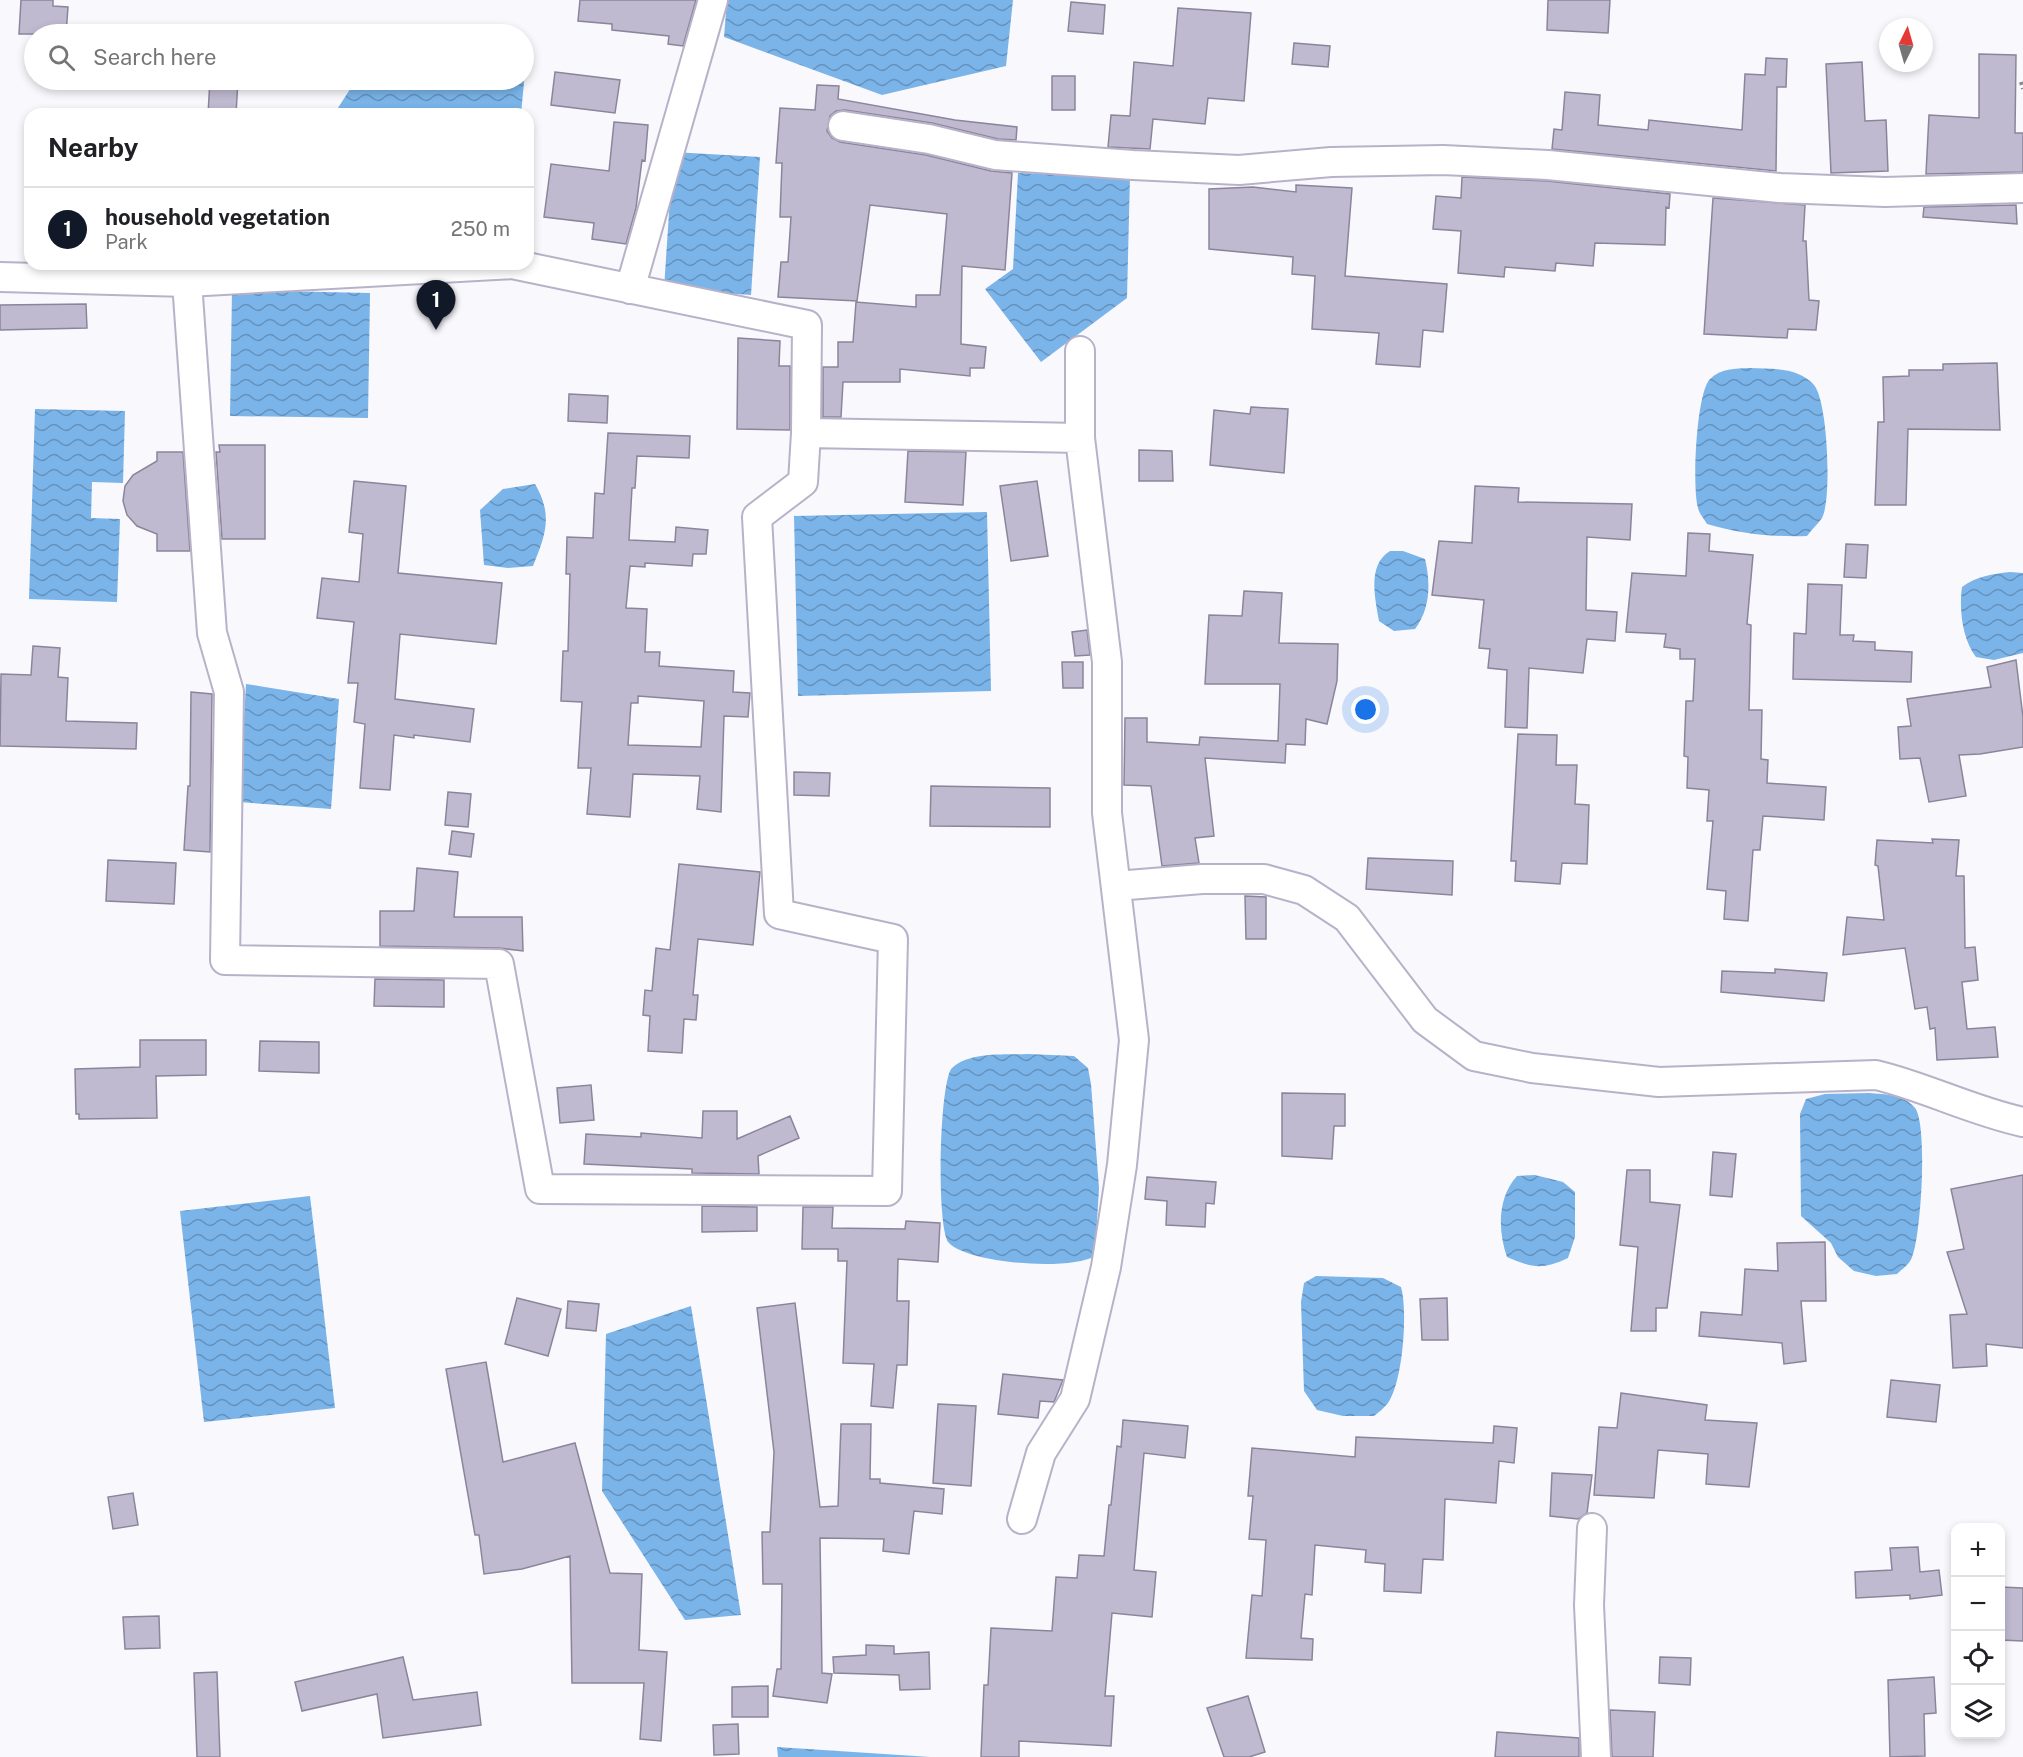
<!DOCTYPE html>
<html lang="en">
<head>
<meta charset="utf-8">
<style>
	:root { --surface:#fff; --page:#f2f2f2; --text:#202124; --muted:#757577; --line:#e0e0e0; --accent:#111827 }
	body { margin:0; font-family:"Public Sans",sans-serif; background:var(--page); color:var(--text) }
	.controls { position:absolute; right:18px; bottom:18px; display:grid; overflow:hidden; border-radius:12px; box-shadow:0 3px 9px #0003 }
	.controls button { width:54px; height:54px; display:grid; place-items:center; padding:0; border:0; border-bottom:2px solid var(--line); background:var(--surface); color:var(--text); font:30px sans-serif }
	.compass { position:absolute; left:1879px; top:18px; width:54px; height:54px; border-radius:50%; background:var(--surface); box-shadow:0 3px 9px #0003; rotate:5deg }
	.you { position:absolute; left:1366px; top:710px; width:21px; height:21px; margin:-15px; border:4px solid #fff; border-radius:50%; background:#1a73e8; box-shadow:0 0 0 9px #1a73e833 }
	.badge { display:grid; place-items:center; width:39px; height:39px; border-radius:50%; background:var(--accent); color:#fff; font-size:20px; font-weight:700 }
	.pin { position:absolute; translate:-50% -50px; filter:drop-shadow(0 2px 3px #0008) }
	.pin::after { content:''; position:absolute; top:32px; width:21px; height:18px; background:inherit; clip-path:polygon(0 0,100% 0,50% 100%) }
	.list { margin:0; padding:0; list-style:none }
	h2 { display:flex; justify-content:space-between; align-items:center; height:78px; margin:0; padding:0 24px; font-size:26px }
	h2 small { font-size:20px; font-weight:400; color:var(--muted) }
	.list li { display:grid; grid-template-columns:39px 1fr auto; gap:18px; align-items:center; box-sizing:border-box; height:84px; padding:0 24px; border-top:2px solid var(--line) }
	.list b { display:block; font-size:22px; white-space:nowrap }
	.list p { margin:0; font-size:20px; white-space:nowrap; color:var(--muted) }
	.list em { font-size:20px; font-style:normal; color:var(--muted) }
	.icon { flex:none; width:33px; height:33px; fill:none; stroke:currentColor; stroke-width:2; stroke-linecap:round; stroke-linejoin:round }
	.map { position:relative; flex:none; width:2023px; height:1757px; overflow:hidden }
	.search { position:absolute; background:var(--surface); box-shadow:0 3px 9px #0003; left:24px; top:24px; width:510px; height:66px; display:flex; align-items:center; gap:15px; box-sizing:border-box; padding:0 21px; border-radius:33px; color:var(--muted); font-size:22px }
	.panel { position:absolute; background:var(--surface); box-shadow:0 3px 9px #0003; left:24px; top:108px; width:510px; height:162px; border-radius:18px }
	.map>svg:first-child { display:block }
</style>
</head>
<body>
<div class="map">
<svg width="2023" height="1757" viewBox="0 0 2023 1757">
	<defs>
		<pattern id="water-waves" width="16" height="10" patternUnits="userSpaceOnUse" patternTransform="scale(1.5)"><rect width="16" height="10" fill="#7ab4e9"/><path d="M0 5q4-4 8 0t8 0" fill="none" stroke="#6492bd"/></pattern>
	</defs>
	<rect width="100%" height="100%" fill="#f9f8fd"/>
	<!-- water -->
	<path fill="url(#water-waves)" d="M 727,0 L 1013,0 L 1006,66 L 882,95 L 724,37 Z
		M 524,60 L 526,61 L 521,114 L 334,114 L 356,80 L 524,80 Z
		M 673,152 L 760,157 L 751,295 L 664,289 Z
		M 1018,173 L 1130,176 L 1127,298 L 1041,362 L 985,289 L 1013,269 Z
		M 232,290 L 370,293 L 368,418 L 230,416 Z
		M 1749,368 C 1773,369 1798,367 1814,385 C 1828,401 1832,500 1822,518 C 1818,524 1811,530 1807,536 C 1772,537 1740,534 1707,524 C 1704,519 1699,513 1698,508 C 1692,488 1696,393 1710,379 C 1721,368 1735,369 1749,368 Z
		M 35,409 L 125,411 L 123,483 L 92,482 L 91,518 L 120,519 L 117,602 L 29,599 Z
		M 535,484 C 553,515 546,534 533,566 L 508,568 L 484,565 L 480,510 L 503,489 Z
		M 987,512 L 991,691 L 798,696 L 794,516 Z
		M 1390,551 L 1403,551 L 1425,559 C 1431,584 1430,609 1415,629 L 1394,631 L 1379,621 C 1375,598 1367,565 1390,551 Z
		M 2010,572 L 2023,573 L 2023,653 L 1994,660 L 1976,657 C 1962,639 1959,609 1962,587 C 1977,576 1992,574 2010,572 Z
		M 246,684 L 339,699 L 331,809 L 239,802 Z
		M 1028,1054 L 1074,1056 L 1088,1068 L 1091,1084 L 1099,1188 L 1095,1256 C 1070,1271 970,1264 949,1243 C 936,1231 939,1081 952,1068 C 970,1051 1006,1055 1028,1054 Z
		M 1869,1093 C 1884,1094 1905,1095 1915,1108 C 1928,1124 1921,1237 1912,1257 C 1910,1264 1902,1269 1897,1274 L 1876,1276 L 1854,1271 L 1838,1257 L 1831,1243 L 1801,1216 L 1800,1114 L 1806,1099 L 1825,1094 Z
		M 1535,1175 L 1563,1182 L 1575,1192 L 1575,1237 L 1568,1258 C 1542,1270 1533,1268 1507,1257 C 1498,1231 1497,1198 1517,1176 Z
		M 310,1196 L 335,1408 L 204,1422 L 180,1211 Z
		M 1316,1276 L 1383,1278 L 1401,1287 C 1408,1311 1403,1382 1388,1403 C 1384,1408 1379,1412 1374,1416 L 1343,1416 L 1317,1410 L 1304,1391 L 1301,1302 L 1304,1283 Z
		M 691,1306 L 741,1615 L 685,1620 L 602,1491 L 606,1334 Z
		M 777,1747 L 930,1757 L 778,1757 Z"/>
	<!-- building -->
	<path fill="#c0bad1" stroke="#8b859b" stroke-width="1.5" fill-rule="evenodd" d="M 21,0 L 53,0 L 53,6 L 68,7 L 66,34 L 19,34 Z
		M 580,0 L 696,0 L 683,46 L 668,44 L 669,36 L 612,30 L 612,24 L 578,21 Z
		M 1548,0 L 1610,0 L 1608,33 L 1547,30 Z
		M 1071,2 L 1105,5 L 1103,34 L 1068,31 Z
		M 1178,8 L 1251,13 L 1244,101 L 1208,98 L 1205,124 L 1153,119 L 1150,149 L 1108,147 L 1111,115 L 1130,116 L 1134,62 L 1173,66 Z
		M 1294,43 L 1330,46 L 1328,67 L 1292,64 Z
		M 1979,54 L 2016,55 L 2015,133 L 2023,133 L 2023,172 L 1926,174 L 1929,115 L 1979,118 Z
		M 1766,58 L 1787,59 L 1786,87 L 1777,87 L 1776,171 L 1552,149 L 1554,129 L 1562,130 L 1565,92 L 1600,95 L 1598,125 L 1648,130 L 1649,120 L 1742,130 L 1745,74 L 1765,75 Z
		M 1862,62 L 1865,121 L 1886,120 L 1888,171 L 1831,173 L 1826,64 Z
		M 555,72 L 620,80 L 615,113 L 551,105 Z
		M 1052,76 L 1075,76 L 1075,110 L 1052,110 Z
		M 210,80 L 238,80 L 236,114 L 208,114 Z
		M 817,85 L 839,86 L 838,99 L 955,120 L 1017,127 L 1016,140 L 998,139 L 932,123 L 845,110 L 836,111 L 830,116 L 827,131 L 832,138 L 840,142 L 926,155 L 991,171 L 1012,173 L 1005,270 L 962,266 L 961,344 L 986,347 L 984,368 L 970,368 L 970,376 L 900,369 L 900,382 L 843,382 L 841,417 L 823,417 L 823,367 L 838,367 L 838,342 L 853,342 L 856,302 L 916,307 L 916,295 L 940,295 L 947,214 L 870,205 L 857,301 L 778,297 L 781,262 L 788,262 L 791,217 L 780,217 L 782,163 L 776,163 L 780,108 L 815,110 Z
		M 614,122 L 648,125 L 645,161 L 642,160 L 636,208 L 626,244 L 592,239 L 594,223 L 544,217 L 551,164 L 609,171 Z
		M 1462,177 L 1547,181 L 1670,194 L 1669,208 L 1666,207 L 1665,245 L 1595,243 L 1593,266 L 1556,263 L 1555,271 L 1505,267 L 1504,277 L 1458,273 L 1461,231 L 1433,229 L 1436,196 L 1461,198 Z
		M 1296,185 L 1352,188 L 1345,276 L 1447,284 L 1443,332 L 1423,330 L 1420,367 L 1376,364 L 1379,333 L 1312,329 L 1315,276 L 1292,274 L 1293,257 L 1209,249 L 1209,189 L 1253,187 L 1296,192 Z
		M 1713,198 L 1805,205 L 1803,241 L 1806,241 L 1809,300 L 1819,301 L 1816,330 L 1788,329 L 1787,338 L 1704,334 Z
		M 2016,205 L 2017,224 L 1923,217 L 1924,207 Z
		M 86,304 L 87,328 L 0,330 L 0,305 Z
		M 738,338 L 780,341 L 779,366 L 790,366 L 790,430 L 737,429 Z
		M 1997,363 L 2000,430 L 1908,429 L 1906,505 L 1875,505 L 1878,422 L 1884,422 L 1883,377 L 1909,376 L 1909,370 L 1943,370 L 1943,364 Z
		M 569,394 L 608,396 L 607,423 L 568,421 Z
		M 1251,407 L 1288,409 L 1284,473 L 1210,465 L 1214,410 L 1250,414 Z
		M 608,433 L 690,436 L 689,458 L 637,456 L 635,488 L 632,488 L 629,540 L 675,542 L 676,527 L 708,530 L 706,554 L 693,554 L 692,566 L 645,563 L 645,567 L 630,566 L 626,608 L 647,609 L 645,652 L 660,652 L 659,666 L 734,671 L 733,692 L 750,693 L 748,717 L 724,716 L 721,812 L 697,809 L 700,776 L 633,774 L 630,817 L 587,814 L 591,768 L 578,768 L 582,702 L 561,701 L 563,651 L 568,651 L 570,574 L 566,574 L 567,537 L 593,538 L 595,493 L 604,494 ZM 638,696 L 704,701 L 701,747 L 628,745 L 631,703 L 638,703 Z
		M 219,445 L 265,445 L 265,539 L 222,539 L 216,452 L 220,452 Z
		M 1139,450 L 1172,451 L 1173,481 L 1139,481 Z
		M 908,451 L 966,452 L 963,505 L 905,502 Z
		M 157,452 L 183,452 L 190,551 L 157,551 L 157,534 L 137,526 L 127,515 L 123,501 L 125,486 L 133,475 L 157,461 Z
		M 354,481 L 406,486 L 398,573 L 502,583 L 496,644 L 400,634 L 395,699 L 474,709 L 470,742 L 414,735 L 414,738 L 394,735 L 390,790 L 360,788 L 365,724 L 354,722 L 358,683 L 348,683 L 354,622 L 317,618 L 322,578 L 359,582 L 363,534 L 349,532 Z
		M 1037,481 L 1048,556 L 1011,561 L 1000,486 Z
		M 1475,486 L 1519,488 L 1518,502 L 1632,504 L 1630,540 L 1587,537 L 1586,610 L 1617,612 L 1615,641 L 1587,639 L 1583,673 L 1529,668 L 1527,728 L 1505,727 L 1507,670 L 1488,668 L 1490,649 L 1479,648 L 1484,600 L 1432,595 L 1439,541 L 1472,543 Z
		M 1688,533 L 1710,534 L 1709,551 L 1753,555 L 1747,624 L 1751,625 L 1749,710 L 1762,710 L 1761,759 L 1768,760 L 1767,783 L 1826,787 L 1824,820 L 1763,816 L 1760,850 L 1753,850 L 1748,921 L 1724,919 L 1726,891 L 1707,889 L 1713,821 L 1707,821 L 1709,790 L 1687,788 L 1688,757 L 1684,756 L 1686,701 L 1693,701 L 1695,659 L 1680,659 L 1680,649 L 1664,647 L 1666,634 L 1626,632 L 1632,573 L 1686,576 Z
		M 1846,544 L 1868,545 L 1866,578 L 1844,577 Z
		M 1808,584 L 1842,585 L 1840,635 L 1854,635 L 1853,641 L 1875,642 L 1875,650 L 1912,652 L 1911,682 L 1793,679 L 1794,633 L 1806,634 Z
		M 1244,591 L 1282,593 L 1279,643 L 1338,644 L 1337,681 L 1327,724 L 1306,719 L 1305,745 L 1286,744 L 1285,763 L 1205,758 L 1214,836 L 1195,838 L 1199,863 L 1162,866 L 1151,786 L 1124,785 L 1125,718 L 1147,718 L 1147,742 L 1199,745 L 1200,737 L 1278,741 L 1280,684 L 1205,684 L 1209,615 L 1242,616 Z
		M 1087,630 L 1090,655 L 1075,656 L 1072,632 Z
		M 33,646 L 60,648 L 58,677 L 68,678 L 66,721 L 137,723 L 136,749 L 0,746 L 1,674 L 31,675 Z
		M 2016,660 L 2023,717 L 2023,747 L 1980,754 L 1959,755 L 1966,796 L 1929,802 L 1920,758 L 1900,759 L 1898,727 L 1911,726 L 1907,699 L 1991,687 L 1987,667 Z
		M 1062,662 L 1083,662 L 1083,688 L 1063,688 Z
		M 191,692 L 212,694 L 210,852 L 184,850 L 188,786 L 190,786 Z
		M 1518,734 L 1557,735 L 1556,765 L 1577,765 L 1575,804 L 1589,805 L 1587,864 L 1562,863 L 1560,884 L 1515,881 L 1516,861 L 1511,861 Z
		M 794,772 L 830,773 L 829,796 L 794,795 Z
		M 931,786 L 1050,788 L 1050,827 L 930,826 Z
		M 448,792 L 471,794 L 468,827 L 445,825 Z
		M 452,831 L 474,834 L 471,857 L 449,854 Z
		M 1932,839 L 1959,840 L 1956,876 L 1964,876 L 1965,948 L 1975,947 L 1978,980 L 1962,982 L 1967,1029 L 1995,1027 L 1998,1057 L 1937,1060 L 1935,1028 L 1930,1029 L 1927,1007 L 1915,1009 L 1905,948 L 1843,955 L 1847,917 L 1884,920 L 1878,866 L 1875,865 L 1877,840 L 1933,843 Z
		M 1368,858 L 1453,861 L 1452,895 L 1366,889 Z
		M 108,860 L 176,863 L 174,904 L 106,901 Z
		M 679,864 L 760,872 L 753,945 L 698,939 L 693,995 L 698,995 L 696,1020 L 684,1019 L 682,1053 L 648,1051 L 650,1016 L 643,1015 L 645,990 L 652,991 L 656,948 L 670,950 Z
		M 417,868 L 458,872 L 454,917 L 522,917 L 523,951 L 499,948 L 380,946 L 380,911 L 414,911 Z
		M 1245,896 L 1266,897 L 1266,939 L 1246,939 Z
		M 1775,969 L 1827,973 L 1824,1001 L 1721,992 L 1722,971 L 1775,973 Z
		M 375,979 L 444,980 L 444,1007 L 374,1006 Z
		M 140,1040 L 206,1040 L 206,1075 L 156,1076 L 157,1118 L 79,1119 L 79,1114 L 76,1114 L 75,1069 L 140,1067 Z
		M 260,1041 L 319,1042 L 319,1073 L 259,1071 Z
		M 591,1085 L 594,1120 L 560,1123 L 557,1088 Z
		M 1282,1093 L 1345,1094 L 1345,1126 L 1334,1126 L 1332,1159 L 1282,1156 Z
		M 703,1111 L 737,1111 L 737,1139 L 790,1116 L 799,1138 L 758,1156 L 759,1174 L 692,1173 L 692,1169 L 584,1164 L 586,1134 L 641,1137 L 641,1133 L 702,1138 Z
		M 1713,1152 L 1736,1154 L 1732,1197 L 1710,1195 Z
		M 1627,1170 L 1650,1170 L 1650,1202 L 1680,1205 L 1667,1308 L 1656,1308 L 1656,1331 L 1631,1331 L 1638,1247 L 1620,1245 Z
		M 2023,1175 L 2023,1348 L 1986,1344 L 1987,1366 L 1953,1368 L 1950,1315 L 1967,1314 L 1947,1252 L 1964,1249 L 1951,1189 Z
		M 1147,1177 L 1216,1182 L 1214,1204 L 1206,1203 L 1205,1227 L 1166,1225 L 1167,1201 L 1145,1199 Z
		M 702,1206 L 757,1207 L 757,1231 L 702,1232 Z
		M 803,1207 L 833,1207 L 832,1228 L 905,1229 L 906,1221 L 940,1223 L 938,1262 L 898,1259 L 897,1301 L 909,1301 L 907,1365 L 897,1365 L 893,1408 L 871,1406 L 874,1364 L 843,1363 L 847,1261 L 838,1261 L 838,1249 L 802,1249 Z
		M 1825,1242 L 1826,1301 L 1801,1301 L 1806,1361 L 1784,1364 L 1782,1343 L 1699,1336 L 1701,1312 L 1742,1315 L 1745,1269 L 1778,1271 L 1777,1243 Z
		M 517,1298 L 561,1309 L 548,1356 L 505,1344 Z
		M 1447,1298 L 1448,1340 L 1422,1340 L 1420,1299 Z
		M 568,1301 L 599,1304 L 596,1331 L 566,1328 Z
		M 795,1303 L 820,1507 L 838,1506 L 841,1424 L 871,1424 L 870,1479 L 880,1479 L 880,1483 L 944,1489 L 942,1514 L 914,1511 L 909,1554 L 883,1551 L 884,1539 L 820,1538 L 822,1673 L 832,1674 L 827,1703 L 773,1696 L 777,1669 L 781,1669 L 782,1584 L 763,1584 L 762,1532 L 770,1532 L 774,1452 L 757,1308 Z
		M 486,1362 L 503,1462 L 575,1443 L 610,1573 L 642,1574 L 639,1650 L 667,1652 L 661,1741 L 640,1739 L 644,1683 L 572,1683 L 570,1556 L 522,1569 L 484,1574 L 479,1535 L 475,1535 L 446,1369 Z
		M 1003,1374 L 1063,1380 L 1054,1402 L 1040,1401 L 1038,1418 L 998,1414 Z
		M 1891,1380 L 1940,1385 L 1936,1422 L 1887,1417 Z
		M 1621,1393 L 1707,1405 L 1705,1420 L 1757,1423 L 1749,1487 L 1706,1484 L 1708,1454 L 1658,1450 L 1654,1498 L 1594,1495 L 1599,1427 L 1617,1428 Z
		M 938,1404 L 976,1406 L 971,1486 L 933,1483 Z
		M 1123,1420 L 1188,1426 L 1185,1458 L 1144,1453 L 1134,1570 L 1156,1572 L 1152,1617 L 1112,1613 L 1105,1696 L 1114,1696 L 1111,1746 L 1019,1741 L 1019,1757 L 981,1757 L 984,1685 L 988,1685 L 991,1628 L 1052,1631 L 1056,1577 L 1077,1578 L 1079,1555 L 1104,1556 L 1109,1505 L 1111,1505 L 1117,1446 L 1121,1447 Z
		M 1494,1426 L 1517,1428 L 1514,1463 L 1499,1461 L 1496,1503 L 1445,1499 L 1443,1560 L 1423,1559 L 1421,1593 L 1384,1591 L 1385,1564 L 1365,1562 L 1366,1550 L 1315,1545 L 1312,1595 L 1305,1594 L 1301,1638 L 1313,1639 L 1312,1660 L 1246,1658 L 1252,1595 L 1262,1596 L 1266,1540 L 1249,1539 L 1253,1496 L 1248,1496 L 1252,1448 L 1355,1457 L 1356,1437 L 1493,1443 Z
		M 1552,1473 L 1592,1475 L 1587,1513 L 1578,1519 L 1550,1516 Z
		M 133,1493 L 138,1525 L 113,1529 L 108,1497 Z
		M 1918,1547 L 1920,1572 L 1939,1570 L 1942,1595 L 1910,1599 L 1910,1595 L 1856,1598 L 1855,1572 L 1892,1570 L 1890,1548 Z
		M 2001,1587 L 2023,1588 L 2023,1641 L 2001,1640 Z
		M 159,1616 L 160,1648 L 125,1649 L 123,1617 Z
		M 866,1645 L 894,1646 L 894,1654 L 929,1652 L 930,1689 L 900,1690 L 899,1675 L 834,1673 L 833,1657 L 866,1655 Z
		M 403,1657 L 413,1700 L 477,1692 L 481,1725 L 383,1738 L 377,1694 L 302,1711 L 295,1682 Z
		M 1660,1657 L 1691,1658 L 1690,1685 L 1659,1683 Z
		M 217,1672 L 220,1757 L 197,1757 L 194,1673 Z
		M 1934,1677 L 1936,1713 L 1924,1714 L 1925,1756 L 1890,1757 L 1888,1680 Z
		M 768,1686 L 768,1717 L 732,1717 L 732,1687 Z
		M 1248,1696 L 1265,1752 L 1249,1757 L 1224,1757 L 1207,1708 Z
		M 1610,1710 L 1655,1712 L 1653,1757 L 1612,1757 Z
		M 738,1724 L 739,1754 L 714,1755 L 713,1725 Z
		M 1497,1732 L 1579,1738 L 1579,1757 L 1495,1757 Z"/>
	<g fill="none" stroke-linecap="round" stroke-linejoin="round">
		<!-- street casing -->
		<g stroke="#b8b2c9" stroke-width="32">
			<path id="street" d="M 843,126 L 929,139 L 995,155 L 1133,165 L 1239,170 L 1331,162 L 1443,160 L 1548,165 L 1780,188 L 1885,192 L 2023,188
				M 0,277 L 187,282 L 212,633 L 229,692 L 225,960 L 499,964 L 540,1189 L 887,1191 L 893,939 L 779,914 L 757,517 L 803,482 L 806,433 L 1080,438
				M 187,282 L 512,264 L 807,325 L 806,433
				M 630,289 L 713,0
				M 1116,886 L 1202,879 L 1264,879 L 1304,890 L 1347,918 L 1425,1020 L 1474,1056 L 1532,1068 L 1659,1082 L 1876,1075 C 1926,1087 1972,1111 2023,1122
				M 1022,1519 L 1041,1453 L 1075,1399 L 1106,1267 L 1122,1165 L 1134,1040 L 1107,813 L 1107,662 L 1080,438 L 1080,351
				M 1592,1528 L 1589,1605 L 1596,1757"/>
		</g>
		<!-- path -->
		<path stroke="#89888e" stroke-width="4" stroke-dasharray="3 3" stroke-linecap="butt" d="M 2021,82 L 2023,89"/>
		<!-- street -->
		<use href="#street" stroke="#fff" stroke-width="28"/>
	</g>
</svg>
<div class="controls">
<button>+</button>
<button>−</button>
<button><svg class="icon" aria-label="locate" viewBox="0 0 24 24"><circle cx="12" cy="12" r="6"/><path d="M12 2v4M12 18v4M2 12h4M18 12h4"/></svg></button>
<button><svg class="icon" aria-label="layers" viewBox="0 0 24 24"><path d="M12 4l9 5-9 5-9-5zM3 14l9 5 9-5"/></svg></button>
</div>
<svg class="compass" viewBox="-18 -18 36 36"><path d="M0-13l5 13h-10z" fill="#e53935"/><path d="M0 13l5-13h-10z" fill="#757577"/></svg>
<div class="you"></div>
<div class="pin badge" style="left:436px;top:330px">1</div>
<div class="search"><svg class="icon" aria-label="search" viewBox="0 0 24 24"><circle cx="10" cy="10" r="6"/><path d="M15 15l6 6"/></svg>Search here</div>
<section class="panel">
<h2>Nearby<small></small></h2>
<ul class="list">
<li><span class="badge">1</span><div><b>household vegetation</b><p>Park</p></div><em>250 m</em></li>
</ul>
</section>
</div>
</body>
</html>
